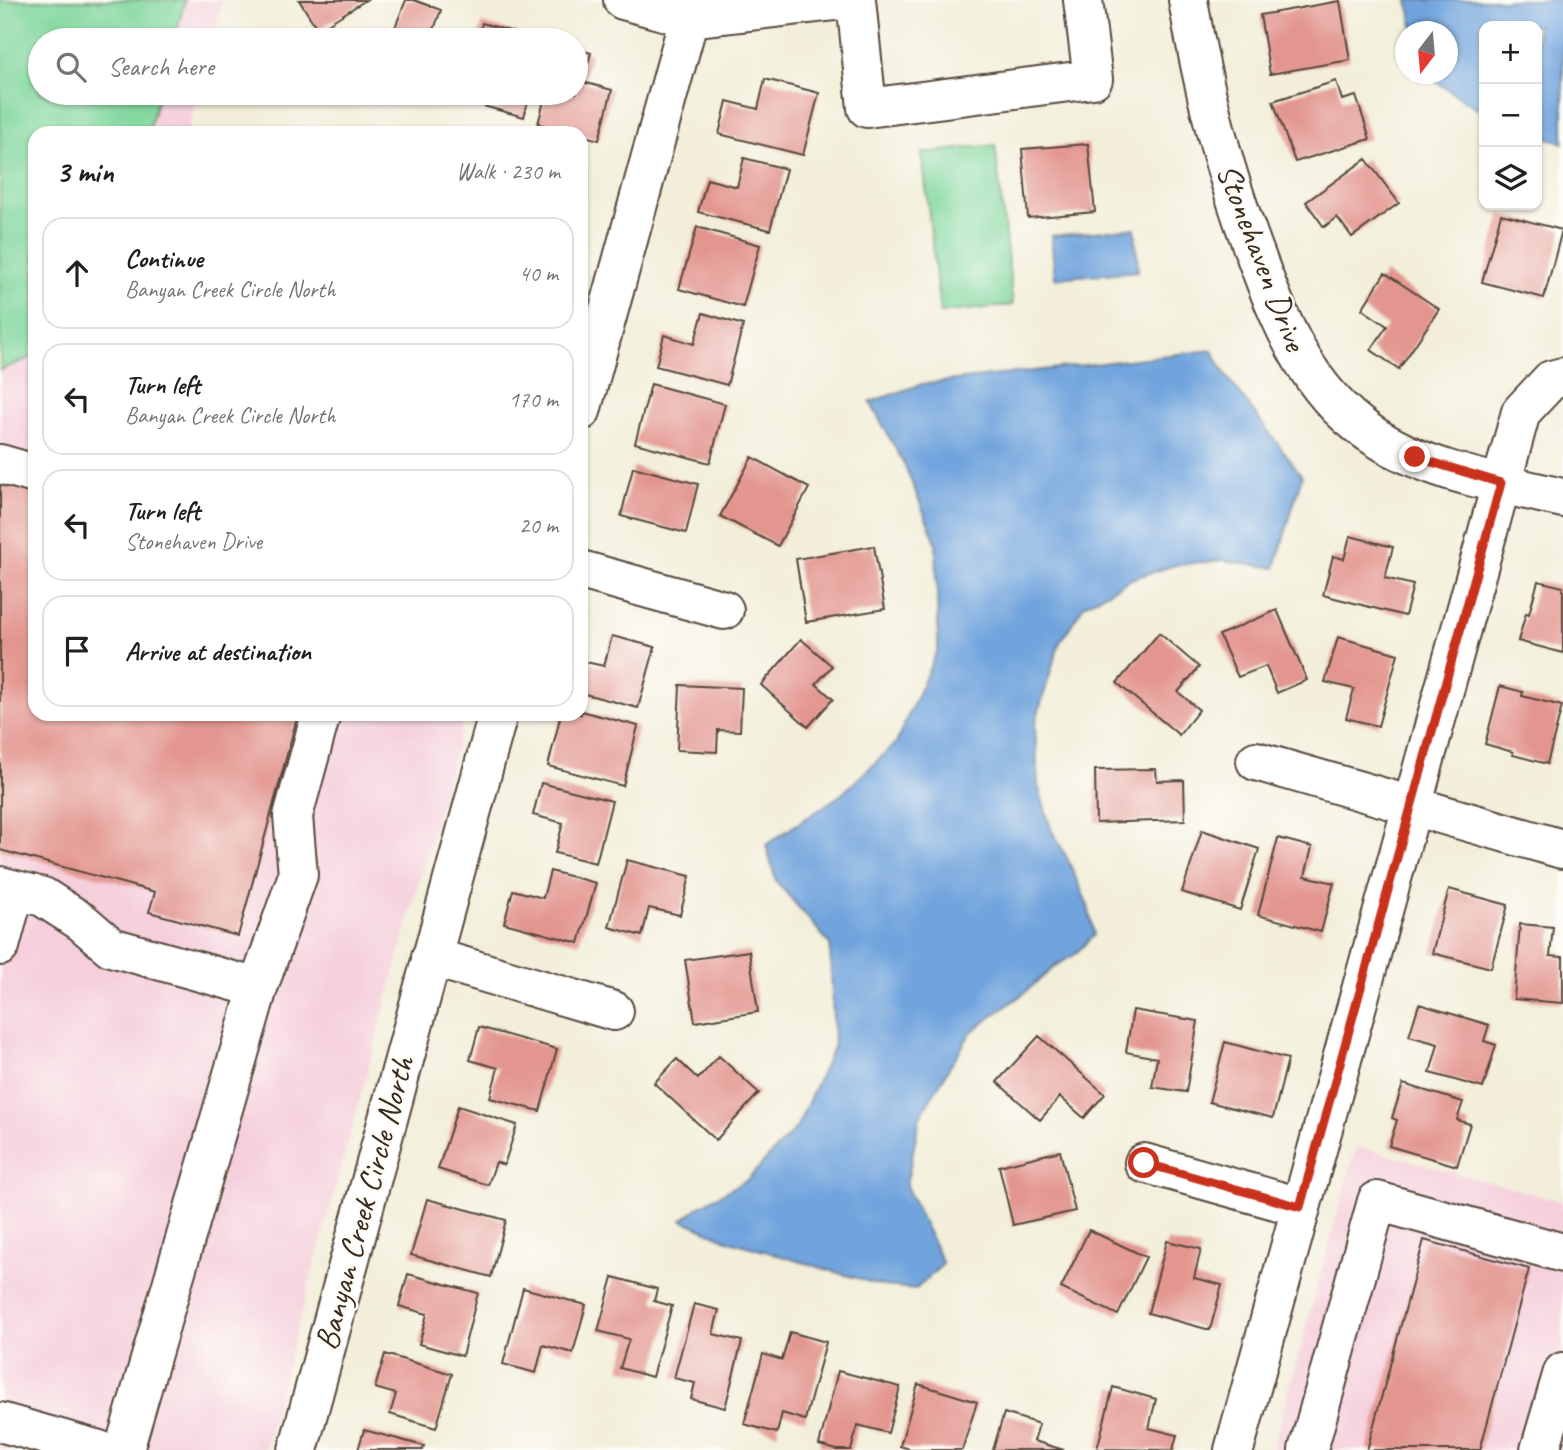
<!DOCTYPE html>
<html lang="en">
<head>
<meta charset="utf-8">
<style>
	:root { --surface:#fff; --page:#f6f6f6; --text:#202124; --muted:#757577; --line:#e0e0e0 }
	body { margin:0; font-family:Caveat,sans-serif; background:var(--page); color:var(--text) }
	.controls { position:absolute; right:21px; top:21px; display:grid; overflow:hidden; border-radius:14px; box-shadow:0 2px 5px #0004 }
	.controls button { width:63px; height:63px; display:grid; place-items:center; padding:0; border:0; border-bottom:2px solid var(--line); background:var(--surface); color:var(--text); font:35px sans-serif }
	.compass { position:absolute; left:1395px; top:21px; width:63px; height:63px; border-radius:50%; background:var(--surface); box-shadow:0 2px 5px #0004; rotate:196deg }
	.stop { position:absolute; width:21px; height:21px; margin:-16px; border:5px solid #c8321e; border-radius:50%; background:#fff }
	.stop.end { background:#c8321e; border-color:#fff; box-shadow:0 2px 7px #0008 }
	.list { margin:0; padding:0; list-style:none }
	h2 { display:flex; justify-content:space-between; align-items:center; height:91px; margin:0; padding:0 28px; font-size:30px }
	h2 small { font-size:23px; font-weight:400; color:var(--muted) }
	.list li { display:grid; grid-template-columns:46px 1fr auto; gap:21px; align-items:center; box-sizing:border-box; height:112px; margin:0 14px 14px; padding:0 14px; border:2px solid var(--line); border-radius:21px }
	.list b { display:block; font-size:26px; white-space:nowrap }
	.list p { margin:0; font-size:23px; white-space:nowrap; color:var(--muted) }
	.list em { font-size:23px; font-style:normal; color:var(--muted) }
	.icon { flex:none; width:38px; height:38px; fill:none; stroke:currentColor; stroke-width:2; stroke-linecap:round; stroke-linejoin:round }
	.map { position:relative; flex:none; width:1563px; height:1450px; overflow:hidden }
	.search { position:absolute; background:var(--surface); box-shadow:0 2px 5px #0004; left:28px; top:28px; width:560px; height:77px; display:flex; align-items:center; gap:18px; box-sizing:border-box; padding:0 24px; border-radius:38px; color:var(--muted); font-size:26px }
	.panel { position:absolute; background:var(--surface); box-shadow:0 2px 5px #0004; left:28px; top:126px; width:560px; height:595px; border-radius:21px }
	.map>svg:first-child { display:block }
</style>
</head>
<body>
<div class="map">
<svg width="1563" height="1450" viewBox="0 0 1563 1450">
	<rect width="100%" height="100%" fill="#fdfcf7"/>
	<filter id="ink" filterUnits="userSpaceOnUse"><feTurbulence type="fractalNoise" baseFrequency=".0143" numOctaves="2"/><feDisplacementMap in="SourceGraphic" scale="14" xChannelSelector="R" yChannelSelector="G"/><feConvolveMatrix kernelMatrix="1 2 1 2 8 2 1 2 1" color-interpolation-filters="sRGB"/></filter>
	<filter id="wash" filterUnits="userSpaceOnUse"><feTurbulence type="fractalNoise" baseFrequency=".00686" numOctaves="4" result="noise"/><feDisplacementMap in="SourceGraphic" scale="28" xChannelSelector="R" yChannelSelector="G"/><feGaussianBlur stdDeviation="1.57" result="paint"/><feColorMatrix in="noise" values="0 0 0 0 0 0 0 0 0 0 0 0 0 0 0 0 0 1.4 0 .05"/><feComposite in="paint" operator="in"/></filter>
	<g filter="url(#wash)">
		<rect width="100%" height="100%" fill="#f2eed9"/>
		<!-- built -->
		<path fill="#f5cfdc" d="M 0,0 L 223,0 L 212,40 L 40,40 L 40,93 L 198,93 L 187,133 L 35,133 L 35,714 L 465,714 L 264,1450 L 0,1450 Z
			M 1356,1146 L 1563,1202 L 1563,1450 L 1272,1450 Z"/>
		<!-- green -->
		<path fill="#7cd59a" stroke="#5c805c" stroke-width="2" d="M 0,0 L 185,0 L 174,40 L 40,40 L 40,93 L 159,93 L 148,133 L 35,133 L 35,356 L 0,370 Z
			M 995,145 L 1013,305 L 940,313 L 922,153 Z"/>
		<!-- water -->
		<path fill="#71a4dd" stroke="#56677e" stroke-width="2" d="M 1408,0 L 1563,0 L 1563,143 L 1537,134 L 1537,26 L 1484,26 L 1484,113 L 1424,74 L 1448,74 L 1448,32 L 1414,31 Z
			M 1135,228 L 1138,271 L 1055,278 L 1051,236 Z
			M 1212,350 L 1225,374 L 1302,476 L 1275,568 L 1224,560 L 1175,565 L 1131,579 L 1084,605 L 1059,644 L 1035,724 L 1038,785 L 1051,829 L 1068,860 L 1088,906 L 1094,935 L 1074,955 L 1058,964 L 1023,994 L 971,1032 L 920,1116 L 906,1186 L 943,1264 L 916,1289 L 883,1286 L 730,1241 L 682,1220 L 700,1206 L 748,1179 L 797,1127 L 834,1045 L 830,944 L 776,881 L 766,845 L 842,794 L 896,743 L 938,649 L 936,542 L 905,466 L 870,402 L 922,384 Z"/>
		<g id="blocks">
			<!-- building -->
			<path fill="#e39690" d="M 299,0 L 366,0 L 318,30 Z
				M 406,0 L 414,0 L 441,10 L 432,35 L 446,40 L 390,40 Z
				M 1340,1 L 1350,60 L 1270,74 L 1260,15 Z
				M 482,23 L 513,32 L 511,40 L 477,40 Z
				M 576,49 L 591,53 L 583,82 L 612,90 L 599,140 L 581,135 L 581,133 L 538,124 L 546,93 L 576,93 Z
				M 765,79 L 819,93 L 803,155 L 719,134 L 727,101 L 758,109 Z
				M 1336,81 L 1342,100 L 1356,96 L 1370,139 L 1295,162 L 1273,101 Z
				M 463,93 L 530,93 L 524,117 L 461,100 Z
				M 1088,144 L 1095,212 L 1028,218 L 1022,149 Z
				M 744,158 L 786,169 L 770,230 L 698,212 L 707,179 L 737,187 Z
				M 1366,159 L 1399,203 L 1352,237 L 1337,217 L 1324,227 L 1306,202 Z
				M 1501,214 L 1562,230 L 1544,298 L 1482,282 Z
				M 697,227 L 760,245 L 743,307 L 679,289 Z
				M 1385,273 L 1439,309 L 1399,369 L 1371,350 L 1387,326 L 1362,309 Z
				M 703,313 L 743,325 L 727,385 L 656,366 L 664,335 L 694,344 Z
				M 651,384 L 725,404 L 710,463 L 635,443 Z
				M 752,457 L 809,488 L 778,546 L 720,516 Z
				M 633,467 L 698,484 L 686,533 L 621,516 Z
				M 0,481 L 35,490 L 35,714 L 298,714 L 238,936 L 149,912 L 155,892 L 0,850 Z
				M 1350,536 L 1393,547 L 1385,578 L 1413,585 L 1405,616 L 1323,595 L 1333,556 L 1344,559 Z
				M 874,546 L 885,609 L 806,622 L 796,559 Z
				M 1538,581 L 1563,587 L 1563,653 L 1518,641 L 1526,613 L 1529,614 Z
				M 1277,610 L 1307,680 L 1277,693 L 1266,666 L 1238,677 L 1219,635 Z
				M 1159,633 L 1199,667 L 1178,692 L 1199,710 L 1179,735 L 1117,683 Z
				M 612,636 L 655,647 L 638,708 L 581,693 L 581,661 L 604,666 Z
				M 1338,637 L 1398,654 L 1378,726 L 1346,718 L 1354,689 L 1325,682 Z
				M 801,639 L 832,666 L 816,684 L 833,699 L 808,727 L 761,685 Z
				M 680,685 L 742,688 L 740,731 L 718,730 L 717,752 L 677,750 Z
				M 1500,686 L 1523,692 L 1522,696 L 1562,706 L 1547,764 L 1513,755 L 1513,752 L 1485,744 Z
				M 581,711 L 638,726 L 623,786 L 548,766 L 561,714 L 581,714 Z
				M 1156,769 L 1157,781 L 1184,780 L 1185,820 L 1096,823 L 1095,770 Z
				M 541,783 L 612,801 L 596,863 L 555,853 L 563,823 L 533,815 Z
				M 1202,830 L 1259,849 L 1240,910 L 1182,892 Z
				M 1278,838 L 1312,847 L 1305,876 L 1334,883 L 1321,932 L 1258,915 Z
				M 627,860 L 690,876 L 680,915 L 649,908 L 642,936 L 609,927 Z
				M 550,871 L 596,883 L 579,943 L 504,923 L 513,890 L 543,898 Z
				M 1449,889 L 1508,905 L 1491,968 L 1432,953 Z
				M 1520,924 L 1553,927 L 1550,956 L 1563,957 L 1563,1003 L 1514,999 Z
				M 749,951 L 758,1012 L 695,1022 L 685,960 Z
				M 1419,1004 L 1489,1025 L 1484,1041 L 1496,1045 L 1483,1088 L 1430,1073 L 1438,1044 L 1409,1036 Z
				M 1133,1010 L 1198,1021 L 1186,1092 L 1152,1087 L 1157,1058 L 1126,1052 Z
				M 479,1027 L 557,1049 L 540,1111 L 490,1098 L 498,1068 L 470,1060 Z
				M 1039,1036 L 1105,1094 L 1084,1118 L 1060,1097 L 1040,1120 L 997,1082 Z
				M 1225,1042 L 1288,1059 L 1273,1118 L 1209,1102 Z
				M 719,1056 L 759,1093 L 716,1140 L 654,1083 L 677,1059 L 698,1079 Z
				M 1403,1084 L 1463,1102 L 1457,1120 L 1470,1124 L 1457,1166 L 1389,1146 L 1397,1120 L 1392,1118 Z
				M 458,1106 L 517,1125 L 504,1165 L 496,1162 L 488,1185 L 438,1169 Z
				M 1060,1151 L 1075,1211 L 1013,1225 L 999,1166 Z
				M 427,1199 L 506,1220 L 491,1277 L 411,1255 Z
				M 1089,1230 L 1146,1257 L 1118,1315 L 1061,1288 Z
				M 1424,1240 L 1529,1269 L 1480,1450 L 1367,1450 Z
				M 1167,1241 L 1201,1249 L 1194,1278 L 1222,1285 L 1210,1330 L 1148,1313 Z
				M 408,1274 L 478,1293 L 462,1356 L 419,1344 L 427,1314 L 399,1306 Z
				M 613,1277 L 657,1289 L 654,1301 L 672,1306 L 652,1377 L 620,1368 L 629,1339 L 598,1331 Z
				M 523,1288 L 586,1305 L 573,1353 L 543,1345 L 536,1373 L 503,1364 Z
				M 694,1304 L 719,1310 L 713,1334 L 742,1341 L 725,1408 L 691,1399 L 695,1383 L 674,1378 Z
				M 790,1332 L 826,1342 L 805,1420 L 782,1413 L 777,1433 L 744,1424 L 763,1354 L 782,1360 Z
				M 385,1354 L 452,1374 L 436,1428 L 390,1414 L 396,1394 L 375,1388 Z
				M 838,1371 L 900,1387 L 888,1433 L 858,1425 L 851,1450 L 837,1450 L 819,1445 Z
				M 918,1384 L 977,1402 L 962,1450 L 913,1450 L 900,1446 Z
				M 1113,1387 L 1156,1399 L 1149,1428 L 1177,1435 L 1173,1450 L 1097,1449 Z
				M 1004,1413 L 1039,1424 L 1034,1441 L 1064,1450 L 993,1450 Z
				M 364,1430 L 424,1446 L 423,1450 L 358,1450 Z"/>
		</g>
	</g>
	<g filter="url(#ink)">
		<use href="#blocks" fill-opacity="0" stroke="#56473a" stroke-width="2"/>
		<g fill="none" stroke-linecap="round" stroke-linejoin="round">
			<!-- minor casing -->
			<g stroke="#56473a" stroke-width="42">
				<path id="minor" d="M 623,0 L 689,18 L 844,0
					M 856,0 L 867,108 L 1093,79 L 1083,0
					M 1188,0 C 1202,86 1223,169 1254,251 C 1279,319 1306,389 1368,432 C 1423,471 1498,483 1563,498
					M 581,411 L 689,18
					M 0,464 L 35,474
					M 581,570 L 724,610
					M 1256,761 L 1562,849
					M 0,886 L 43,897 L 82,922 L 111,947 L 258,988 L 124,1450
					M 0,946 L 15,890
					M 431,957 L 614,1011
					M 258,988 L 298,875 L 293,816 L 321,714
					M 1144,1163 L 1300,1207
					M 0,1422 L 99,1450
					M 298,1450 L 498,714
					M 1234,1450 L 1521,412 L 1551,380 L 1563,377
					M 1308,1450 L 1377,1201 L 1563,1253
					M 1540,1450 L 1563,1372"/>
			</g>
			<!-- minor -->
			<use href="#minor" stroke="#fff" stroke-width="38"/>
		</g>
	</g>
	<g fill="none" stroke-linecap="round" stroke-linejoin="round" filter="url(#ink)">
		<!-- route -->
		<path stroke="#c8321e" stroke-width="9" d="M 1144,1163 L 1300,1207 L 1501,483 L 1415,457"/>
	</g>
	<g text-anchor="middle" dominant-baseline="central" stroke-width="5" stroke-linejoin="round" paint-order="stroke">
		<!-- street labels -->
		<g font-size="33" fill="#3b2a1e" stroke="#fdfcf7">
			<text transform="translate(1262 257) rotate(69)">Stonehaven Drive</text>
			<text transform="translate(364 1203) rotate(-75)">Banyan Creek Circle North</text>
		</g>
	</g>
</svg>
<div class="controls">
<button>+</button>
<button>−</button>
<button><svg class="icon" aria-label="layers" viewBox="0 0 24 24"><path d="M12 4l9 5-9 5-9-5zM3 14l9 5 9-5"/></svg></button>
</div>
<svg class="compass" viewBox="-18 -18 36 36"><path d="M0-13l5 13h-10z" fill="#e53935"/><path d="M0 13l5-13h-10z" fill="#757577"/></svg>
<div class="stop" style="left:1144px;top:1163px"></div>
<div class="stop end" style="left:1415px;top:457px"></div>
<div class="search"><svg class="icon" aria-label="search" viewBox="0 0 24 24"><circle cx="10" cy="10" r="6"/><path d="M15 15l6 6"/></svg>Search here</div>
<section class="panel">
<h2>3 min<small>Walk · 230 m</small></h2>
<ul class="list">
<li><svg class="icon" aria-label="ahead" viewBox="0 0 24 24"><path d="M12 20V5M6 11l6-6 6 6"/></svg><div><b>Continue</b><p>Banyan Creek Circle North</p></div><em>40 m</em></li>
<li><svg class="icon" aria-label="left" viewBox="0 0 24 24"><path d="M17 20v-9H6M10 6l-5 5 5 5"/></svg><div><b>Turn left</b><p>Banyan Creek Circle North</p></div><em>170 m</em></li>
<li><svg class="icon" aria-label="left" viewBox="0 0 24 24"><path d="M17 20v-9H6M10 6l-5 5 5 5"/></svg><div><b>Turn left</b><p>Stonehaven Drive</p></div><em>20 m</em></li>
<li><svg class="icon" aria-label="arrive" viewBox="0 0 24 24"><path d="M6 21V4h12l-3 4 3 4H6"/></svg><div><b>Arrive at destination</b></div></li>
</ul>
</section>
</div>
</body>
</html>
